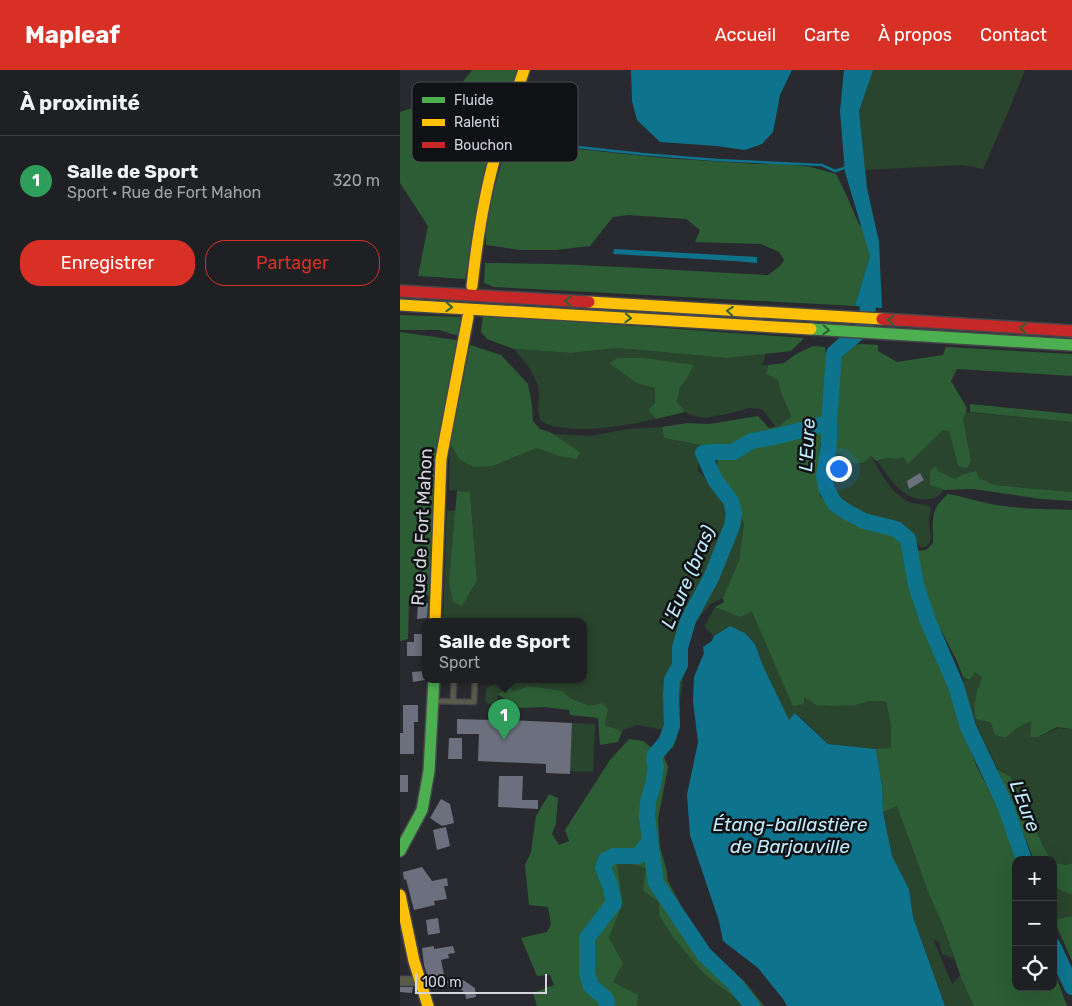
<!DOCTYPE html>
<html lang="fr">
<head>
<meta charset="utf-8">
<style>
	:root { --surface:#1f2023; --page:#2c2d30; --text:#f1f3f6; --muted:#a1a3a6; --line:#3c3e41; --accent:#d93025 }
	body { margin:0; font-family:Rubik,sans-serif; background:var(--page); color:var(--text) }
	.controls { position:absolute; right:15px; bottom:15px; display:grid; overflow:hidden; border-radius:10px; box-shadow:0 5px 20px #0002 }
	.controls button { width:45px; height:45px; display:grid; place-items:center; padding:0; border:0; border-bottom:1px solid var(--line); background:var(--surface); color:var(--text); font:25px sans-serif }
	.scale { position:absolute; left:15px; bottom:12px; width:132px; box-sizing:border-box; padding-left:5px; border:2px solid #d3d5db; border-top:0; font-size:14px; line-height:18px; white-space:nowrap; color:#d3d5db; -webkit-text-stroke:4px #101115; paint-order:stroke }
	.you { position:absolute; left:438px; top:398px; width:18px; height:18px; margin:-12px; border:4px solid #fff; border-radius:50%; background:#1a73e8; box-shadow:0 0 0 8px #1a73e833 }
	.badge { display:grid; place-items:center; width:32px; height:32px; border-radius:50%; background:var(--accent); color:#fff; font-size:16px; font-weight:700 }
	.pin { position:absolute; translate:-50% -41px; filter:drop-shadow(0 1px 2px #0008) }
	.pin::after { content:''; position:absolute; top:26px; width:18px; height:15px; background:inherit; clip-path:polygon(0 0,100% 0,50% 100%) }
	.popup { position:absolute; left:22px; top:548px; width:165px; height:65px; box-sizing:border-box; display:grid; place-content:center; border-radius:10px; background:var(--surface); filter:drop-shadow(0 1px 4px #0005); font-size:16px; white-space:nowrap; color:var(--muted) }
	.popup b { font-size:19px; color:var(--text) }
	.popup::after { content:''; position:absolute; left:50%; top:100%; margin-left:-10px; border:10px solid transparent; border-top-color:var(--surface) }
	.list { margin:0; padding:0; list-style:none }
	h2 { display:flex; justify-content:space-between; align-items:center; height:65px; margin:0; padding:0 20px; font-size:21px }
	h2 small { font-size:16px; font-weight:400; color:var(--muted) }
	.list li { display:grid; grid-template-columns:32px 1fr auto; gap:15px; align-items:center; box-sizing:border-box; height:90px; padding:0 20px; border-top:1px solid var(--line) }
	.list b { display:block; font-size:19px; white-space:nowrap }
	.list p { margin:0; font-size:16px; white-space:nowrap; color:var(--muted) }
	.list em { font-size:16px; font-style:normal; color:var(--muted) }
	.actions { display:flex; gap:10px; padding:15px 20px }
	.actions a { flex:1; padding:11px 0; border:1px solid var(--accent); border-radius:20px; text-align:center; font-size:18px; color:var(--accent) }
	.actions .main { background:var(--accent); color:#fff }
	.icon { flex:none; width:28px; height:28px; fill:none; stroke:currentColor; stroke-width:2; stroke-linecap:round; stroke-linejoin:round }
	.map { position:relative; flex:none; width:672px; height:936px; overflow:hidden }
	header { display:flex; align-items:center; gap:30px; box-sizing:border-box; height:70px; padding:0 25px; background:var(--accent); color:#fff }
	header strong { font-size:24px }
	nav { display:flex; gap:28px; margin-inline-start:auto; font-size:18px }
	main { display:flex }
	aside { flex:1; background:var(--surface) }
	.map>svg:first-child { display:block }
</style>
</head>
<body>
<header>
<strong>Mapleaf</strong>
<nav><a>Accueil</a><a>Carte</a><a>À propos</a><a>Contact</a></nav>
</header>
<main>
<aside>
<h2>À proximité<small></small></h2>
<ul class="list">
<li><span class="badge" style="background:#2e9e5b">1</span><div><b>Salle de Sport</b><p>Sport · Rue de Fort Mahon</p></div><em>320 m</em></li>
</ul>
<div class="actions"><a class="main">Enregistrer</a><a>Partager</a></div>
</aside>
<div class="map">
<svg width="672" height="936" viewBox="0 0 672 936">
	<rect width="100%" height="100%" fill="#292a2f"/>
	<!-- green -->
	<path fill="#2a452d" d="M 470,0 L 625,0 L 609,40 L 583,99 L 563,95 L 465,100 L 459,41 Z
		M 216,278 L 327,288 L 366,283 L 362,295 L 368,295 L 366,304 L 378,310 L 380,320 L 391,348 L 379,356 L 376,357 L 362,339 L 349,338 L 327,344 L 304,348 L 288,344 L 285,342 L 277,333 L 280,318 L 286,310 L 217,288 L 209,293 L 236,313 L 256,318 L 255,333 L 248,340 L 256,349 C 223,356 187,363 153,356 C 148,355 143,353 140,349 C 137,341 139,331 139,322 C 137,305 125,292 114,279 L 171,283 Z
		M 566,342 L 672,352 L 672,422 L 595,415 L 579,408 L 555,409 L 537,401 L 536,396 L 530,415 L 544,419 C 541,425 535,429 528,429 C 504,432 489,409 478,391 L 488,388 L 498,389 L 503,387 L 508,393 L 543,360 L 549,361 L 558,395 L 571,391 L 562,350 Z
		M 262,357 L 264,368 L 300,375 L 298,401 L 324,426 L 344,452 L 339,490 L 323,528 L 310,534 L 296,552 L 288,577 L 279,636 L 277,669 L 273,678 L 268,680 L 263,660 L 237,655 L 222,661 L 205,655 L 208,639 L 190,636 L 168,627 L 113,623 L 111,617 L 98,624 L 96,637 L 85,632 L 86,618 L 107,609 L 183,609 L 183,551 L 43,551 L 47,441 L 56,440 L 49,511 L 62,536 L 77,512 L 70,422 L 49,420 L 50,373 L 59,389 L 93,396 L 137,378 L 159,386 L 180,382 L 152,364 L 190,366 L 228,359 Z
		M 434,383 L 443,385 L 471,386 C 479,401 494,428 512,433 C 517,434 523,434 528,436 L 531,438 C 530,444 528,451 529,456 C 530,467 534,467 526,477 L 521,477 L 506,461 L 492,450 L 456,445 L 442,434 L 430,420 L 429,403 Z
		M 315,537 L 340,547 L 352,542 L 393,635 L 403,626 L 456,635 L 470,631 L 486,631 L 491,656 L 491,679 L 476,679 L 429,674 L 396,643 L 389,651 L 363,596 L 355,573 L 345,563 L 330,556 L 314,566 L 304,557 Z
		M 575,602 L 582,607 L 578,616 L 584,652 L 591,653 L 606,668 L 617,658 L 631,650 L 631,659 L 630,667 L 638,667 L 658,658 L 672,659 L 672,793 L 664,795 L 653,792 L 653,790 L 651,790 L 644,778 L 620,724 L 610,706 L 597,698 L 576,654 L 566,629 L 563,607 L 570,610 Z
		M 172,653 L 195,654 L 193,702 L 170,701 Z
		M 497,735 L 522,805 L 531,829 L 542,853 L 554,889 L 542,884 L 539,872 L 533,869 L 552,914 L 561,905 L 574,936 L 545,936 L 513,847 L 509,819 L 492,786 L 483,742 Z
		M 215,789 L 246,798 L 259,832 L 259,845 L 303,903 L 345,936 L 237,936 L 237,925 L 213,912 L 209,868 L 223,833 Z
		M 653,817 L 672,825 L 672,846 L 654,850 L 653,846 Z"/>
	<!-- forest -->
	<path fill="#2c5d34" d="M 72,0 L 119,0 L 88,96 L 65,209 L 18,206 L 28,156 L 0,113 L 0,42 L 53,25 Z
		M 120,39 L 138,44 L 144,54 L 177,79 L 263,88 L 355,94 L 385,94 L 411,97 L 436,104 L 444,120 L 458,152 L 466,165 L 470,186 L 455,236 L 94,217 L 84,213 L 85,193 C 179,193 274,200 368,205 L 380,196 L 384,190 L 379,182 L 361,174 L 295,172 L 300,160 L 286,149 L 229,145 L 213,147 L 190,176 L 156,180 L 120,180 L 86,175 L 86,161 L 90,133 L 113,54 Z
		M 0,245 L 64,247 L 59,266 L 39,260 L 0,260 Z
		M 83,245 L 404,268 L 391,281 L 327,288 L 217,278 L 171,283 L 114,279 L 87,269 L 81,262 Z
		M 0,262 L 63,271 L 35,392 L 31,525 L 9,530 L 8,569 L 0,571 Z
		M 462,274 L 478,275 L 478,281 L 497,292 L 543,285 L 546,277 L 672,284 L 672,306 L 557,299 L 551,311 L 567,338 L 563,350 L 571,391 L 567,398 L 558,396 L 549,361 L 543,360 L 508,394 L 503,387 L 498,389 L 488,388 L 476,391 L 471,386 C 461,396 457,395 445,390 L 443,385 L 434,383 L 434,375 L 431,368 L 433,351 L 433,333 L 438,285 L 450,275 Z
		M 70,275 L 101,285 L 128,314 L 132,335 L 133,351 L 140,359 L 150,362 L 180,382 L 177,389 L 159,386 L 137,378 L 93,396 L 73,397 L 59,389 L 50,373 Z
		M 413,276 L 425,277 L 428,297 L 425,311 L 426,328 L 425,361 L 420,375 L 418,402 L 420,426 L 438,443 L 457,454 L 469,455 L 493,462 L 502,470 L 518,533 L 540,585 L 563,662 L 577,697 L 611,762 L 620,790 L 616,790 L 616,917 L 653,917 L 653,898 L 667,936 L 574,936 L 562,910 L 542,853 L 530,827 L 497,736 L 483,742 L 482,716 L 476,679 L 491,678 L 491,656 L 486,631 L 470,631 L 456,635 L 432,636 L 416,635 L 404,627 L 404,634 L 393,636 L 352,542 L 340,547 L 315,537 L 324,532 L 323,528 L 339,490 L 344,453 L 319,407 L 317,391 L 323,382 L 300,375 L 264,368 L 262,357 L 287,353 L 309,354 L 358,346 L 369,358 L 379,356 L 391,347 L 380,320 L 378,310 L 366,304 L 368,295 L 384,293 L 396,284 Z
		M 217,288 L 244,288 L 294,295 L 286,310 L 280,318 L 277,332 L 285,342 L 256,349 L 248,340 L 255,333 L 255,318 L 236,313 L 209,293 Z
		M 570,334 L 672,344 L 672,352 L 570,342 Z
		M 536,396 L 538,401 L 555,409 L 561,405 L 576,401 L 579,408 L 595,415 L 672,422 L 672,431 L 641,429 L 573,419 L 545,420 L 530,415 L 530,401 Z
		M 57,421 L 70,422 L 77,511 L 62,536 L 53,532 L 49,511 Z
		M 548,424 C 561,426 573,430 586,433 C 614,439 643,439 672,440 L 672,659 L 657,657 L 638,667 L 630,667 L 631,659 L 631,651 L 617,658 L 606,668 L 595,665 L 591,653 L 576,649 C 572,637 577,619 582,607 L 575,602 L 570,610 L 563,607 L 557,591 L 542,562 L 527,541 L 520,515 L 517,498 L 513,481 L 526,480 L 533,473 C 534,450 528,441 548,424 Z
		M 128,616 L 163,621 L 168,627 L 190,636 L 202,633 L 208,639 L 205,655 L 222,661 L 218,672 L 200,675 L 198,648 L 170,645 L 169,640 L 144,637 L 120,638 L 97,624 L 111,617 L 113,622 Z
		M 229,669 L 243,671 L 252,678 L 252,692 L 262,681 L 268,697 L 258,749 L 260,777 L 266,798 L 268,811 L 285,843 L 299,866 L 310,881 L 345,912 L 364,936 L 345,936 L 303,903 L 273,867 L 259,845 L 259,832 L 243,821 L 246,798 L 216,790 L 223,833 L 209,868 L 223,893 L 213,912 L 238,925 L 237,936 L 137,936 L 133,923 L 154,915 L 150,905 L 137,906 L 121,868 L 147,862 L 151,854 L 148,837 L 129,835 L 125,795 L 131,782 L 136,746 L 149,724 L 158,728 L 156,754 L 152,764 L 159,775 L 169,771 L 165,760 L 210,690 Z
		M 597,699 L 610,706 L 620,724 L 644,778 L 651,790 L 634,790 Z
		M 653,792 L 665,795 L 672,793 L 672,825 L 653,817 Z
		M 672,846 L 672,891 L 654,850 Z"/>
	<!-- water -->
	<path fill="#0e748d" d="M 231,0 L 392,0 L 380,25 L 373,62 L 362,74 L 345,80 L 317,76 L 260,72 L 237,50 L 232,31 Z
		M 444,0 L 473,0 L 459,41 L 467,118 L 479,172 L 482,238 L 455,236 L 470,186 L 445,102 L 440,41 Z
		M 214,179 L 357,187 L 357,193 L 334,191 L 213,184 Z
		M 330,556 L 345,563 L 355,574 L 363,596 L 389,650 L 395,643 L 428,674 L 476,679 L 482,716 L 483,742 L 492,786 L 509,819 L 513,847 L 545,936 L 387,936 L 383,929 L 358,898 L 323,871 L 319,851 L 290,765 L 287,725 L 298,672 L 293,631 L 294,607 L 304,583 L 303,577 L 312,571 L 314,566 Z"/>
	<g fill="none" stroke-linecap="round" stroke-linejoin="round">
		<!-- stream -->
		<path stroke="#0e748d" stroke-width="2.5" d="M 109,61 L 109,63 L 110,63 L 168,76 L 242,84 L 317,90 L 422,95 L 435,101 L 447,97"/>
		<!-- river -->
		<path stroke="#0e748d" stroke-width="16" d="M 470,216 L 466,256 L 434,283 L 429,353 L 429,373 L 424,406 L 426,418 L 435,434 L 447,442 L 464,451 L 496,459 L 508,469 L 516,515 L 528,551 L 556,616 L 568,657 L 605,735 L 624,790
			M 250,771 L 256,813 L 304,884 L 335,914 L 352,936
			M 653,876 L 672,917
			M 207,936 L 206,929 L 191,916 L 187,903 L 187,868 L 214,833 L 210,815 L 203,798 L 206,790 L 214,786 L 238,786 L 250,771 L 247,746 L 248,732 L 253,715 L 256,696 L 254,690 L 255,685 L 266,672 L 272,656 L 271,624 L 272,610 L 280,595 L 280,578 L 288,550 L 311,508 L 332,456 L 334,443 L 331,431 L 315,410 L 303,383 L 312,382 L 333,382 L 352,371 L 378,366 L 429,353"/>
	</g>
	<!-- building -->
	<path fill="#6c6f7d" d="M 520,403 L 524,410 L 509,419 L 507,411 Z
		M 18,533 L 28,533 L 27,548 L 17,549 Z
		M 14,564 L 24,564 L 25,586 L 7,586 L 7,572 L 14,572 Z
		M 25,601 L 25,610 L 13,612 L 12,602 Z
		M 3,635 L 18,635 L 18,652 L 14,652 L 14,684 L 0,684 L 0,663 L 3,663 Z
		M 95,644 L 110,650 L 172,653 L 170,704 L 146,703 L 146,694 L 78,691 L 79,664 L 57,664 L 57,649 L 93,650 Z
		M 49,668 L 62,668 L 62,689 L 48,689 Z
		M 0,705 L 8,705 L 8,722 L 0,722 Z
		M 99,706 L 123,706 L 122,730 L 138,730 L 138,739 L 98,737 Z
		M 41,729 L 50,734 L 54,753 L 42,756 L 30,748 Z
		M 46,757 L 50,776 L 37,780 L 33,760 Z
		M 22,797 L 32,811 L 47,808 L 48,816 L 44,816 L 47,829 L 34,831 L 35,835 L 14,840 L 6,809 L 4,810 L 3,802 Z
		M 38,848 L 40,863 L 28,865 L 26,850 Z
		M 34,876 L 34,879 L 53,876 L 55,883 L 48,884 L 49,888 L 41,890 L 45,910 L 30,914 L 24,895 L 22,878 Z
		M 60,908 L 75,918 L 76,927 L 66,929 L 65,923 L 58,917 L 49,919 L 47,911 Z
		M 0,917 L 13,917 L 12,923 L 0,922 Z"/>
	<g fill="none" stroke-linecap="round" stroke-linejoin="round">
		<!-- lane casing -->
		<g stroke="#45464a" stroke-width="7">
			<path id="lane" d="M 34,631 L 74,632 L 75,609
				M 53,632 L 54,609"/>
		</g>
		<!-- street casing -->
		<g stroke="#45464a" stroke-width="11">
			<path id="street" d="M 0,911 L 19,911"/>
		</g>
		<!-- fast casing -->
		<g stroke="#45464a" stroke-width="14">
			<path id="fast" d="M 411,259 L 672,275
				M 0,781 L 22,740 L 29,701 L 34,609"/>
		</g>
		<!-- slow casing -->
		<g stroke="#45464a" stroke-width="14">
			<path id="slow" d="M 72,216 C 77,170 84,124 97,80 C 105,53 115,27 124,0
				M 189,232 L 482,249
				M 0,235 L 411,259
				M 35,551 L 41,389 L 68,247
				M 0,825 L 14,891 L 28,936"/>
		</g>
		<!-- jam casing -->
		<g stroke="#45464a" stroke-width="14">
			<path id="jam" d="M 0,221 L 189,232
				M 482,249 L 672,261"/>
		</g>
		<!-- lane -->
		<use href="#lane" stroke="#595a4b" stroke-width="4.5"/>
		<!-- street -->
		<use href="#street" stroke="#595a4b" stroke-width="9"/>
		<!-- fast -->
		<use href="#fast" stroke="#4caf50" stroke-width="11"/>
		<!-- slow -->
		<use href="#slow" stroke="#ffc107" stroke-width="11"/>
		<!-- jam -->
		<use href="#jam" stroke="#c62828" stroke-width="11"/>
	</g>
	<!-- one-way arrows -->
	<defs><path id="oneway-chevron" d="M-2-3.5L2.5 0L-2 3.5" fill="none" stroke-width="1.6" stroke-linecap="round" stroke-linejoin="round" transform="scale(1.25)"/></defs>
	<g stroke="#2e6032">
		<use href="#oneway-chevron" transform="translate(168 231) rotate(-176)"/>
		<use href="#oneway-chevron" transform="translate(49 237) rotate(3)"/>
		<use href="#oneway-chevron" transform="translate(330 241) rotate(-176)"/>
		<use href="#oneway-chevron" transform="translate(228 248) rotate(3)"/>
		<use href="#oneway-chevron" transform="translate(491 250) rotate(-177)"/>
		<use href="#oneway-chevron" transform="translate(623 258) rotate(-176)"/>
		<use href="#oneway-chevron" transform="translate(426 260) rotate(3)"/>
	</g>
	<g text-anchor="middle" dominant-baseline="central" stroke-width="5" stroke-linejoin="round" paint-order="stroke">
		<!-- street labels -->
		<g font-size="18" fill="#d3d5db" stroke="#101115">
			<text transform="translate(22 457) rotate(-87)">Rue de Fort Mahon</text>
		</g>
		<!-- water labels -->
		<g font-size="19" font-style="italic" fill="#bfecfb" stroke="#101115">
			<text transform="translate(407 375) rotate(-87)">L'Eure</text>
			<text transform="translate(288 507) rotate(-67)">L'Eure (bras)</text>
			<text transform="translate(625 736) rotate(69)">L'Eure</text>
			<text x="390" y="754">Étang-ballastière<tspan x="390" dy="22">de Barjouville</tspan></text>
		</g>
	</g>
	<!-- legend -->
	<rect x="12" y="12" width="166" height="80" rx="8" fill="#101115" stroke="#4a4c50" stroke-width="1"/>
	<rect x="22" y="27" width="23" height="6" fill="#4caf50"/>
	<rect x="22" y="49" width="23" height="7" fill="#ffc107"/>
	<rect x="22" y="72" width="23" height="6" fill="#c62828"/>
	<g font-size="14" fill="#d3d5db">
		<text x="54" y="35">Fluide</text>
		<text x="54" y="57">Ralenti</text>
		<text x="54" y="80">Bouchon</text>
	</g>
</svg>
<div class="controls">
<button>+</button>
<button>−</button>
<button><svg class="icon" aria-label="locate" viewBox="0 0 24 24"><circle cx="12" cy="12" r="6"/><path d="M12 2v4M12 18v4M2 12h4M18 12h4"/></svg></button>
</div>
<div class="scale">100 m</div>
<div class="you"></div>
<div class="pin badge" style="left:104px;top:670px;background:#2e9e5b">1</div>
<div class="popup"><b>Salle de Sport</b>Sport</div>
</div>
</main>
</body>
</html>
